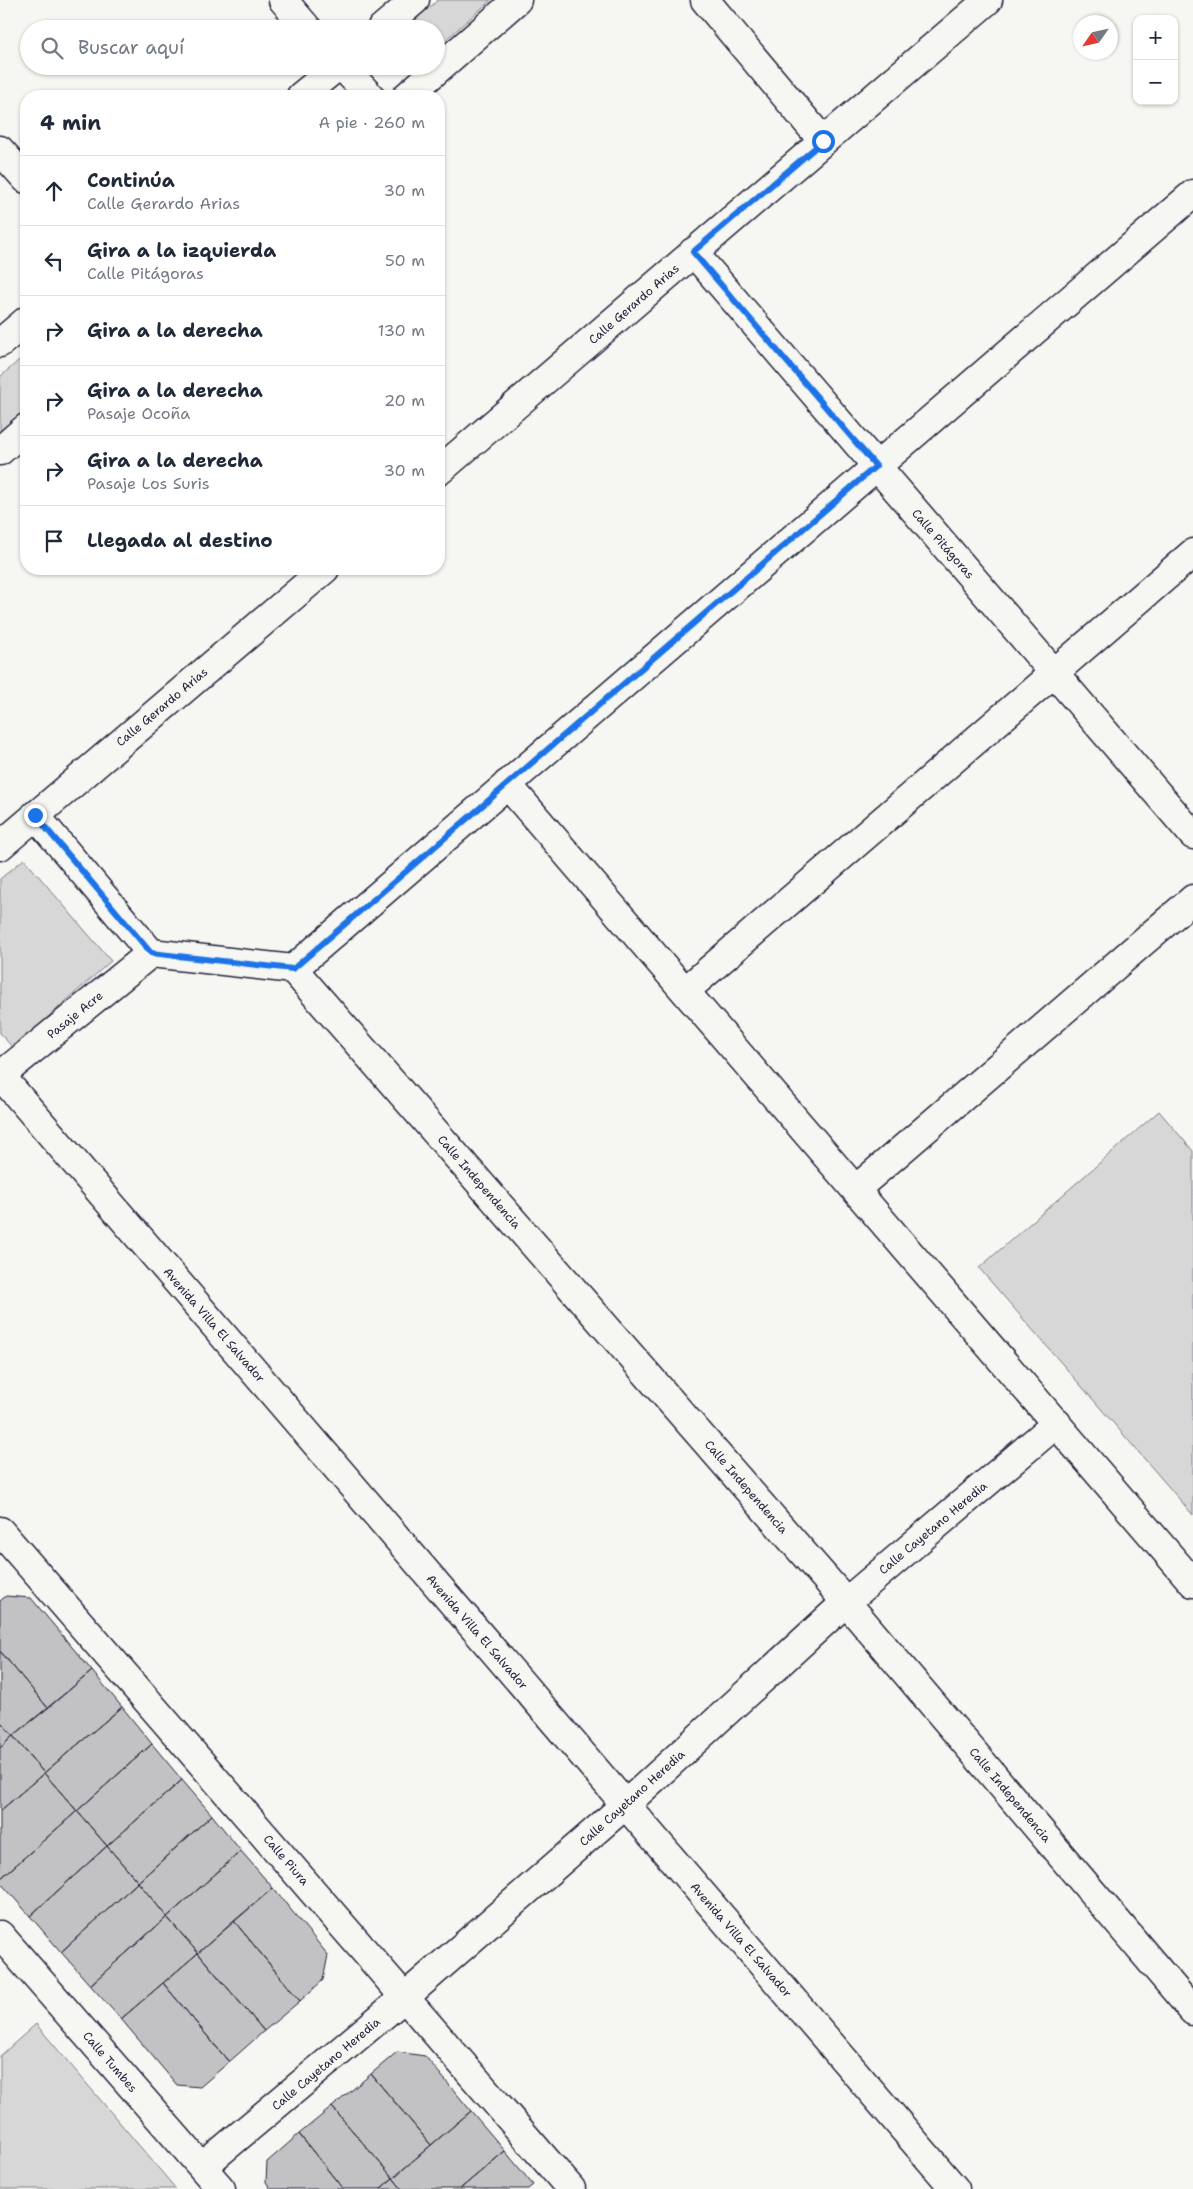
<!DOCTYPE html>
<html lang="es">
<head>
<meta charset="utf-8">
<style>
	:root { --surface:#fff; --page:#f2f2f3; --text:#1f2937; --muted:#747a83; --line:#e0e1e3 }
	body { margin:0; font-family:"Shantell Sans",sans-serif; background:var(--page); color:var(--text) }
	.controls { position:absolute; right:15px; top:15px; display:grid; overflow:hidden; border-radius:10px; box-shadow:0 1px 4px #0004 }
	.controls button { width:45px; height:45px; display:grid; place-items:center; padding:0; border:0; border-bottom:1px solid var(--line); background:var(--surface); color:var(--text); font:25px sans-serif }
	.compass { position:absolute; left:1073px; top:15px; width:45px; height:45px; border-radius:50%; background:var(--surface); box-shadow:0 1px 4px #0004; rotate:236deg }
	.stop { position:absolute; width:15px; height:15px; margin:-11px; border:4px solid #1a73e8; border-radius:50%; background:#fff }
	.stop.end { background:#1a73e8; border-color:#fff; box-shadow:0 1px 5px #0008 }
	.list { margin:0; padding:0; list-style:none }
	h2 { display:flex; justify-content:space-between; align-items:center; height:65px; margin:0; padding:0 20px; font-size:21px }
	h2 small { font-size:16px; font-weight:400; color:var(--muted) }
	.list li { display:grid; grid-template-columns:32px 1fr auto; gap:15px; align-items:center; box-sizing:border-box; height:70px; padding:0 20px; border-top:1px solid var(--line) }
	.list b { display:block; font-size:19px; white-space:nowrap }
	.list p { margin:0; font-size:16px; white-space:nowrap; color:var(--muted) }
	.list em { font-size:16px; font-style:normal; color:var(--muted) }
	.icon { flex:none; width:28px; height:28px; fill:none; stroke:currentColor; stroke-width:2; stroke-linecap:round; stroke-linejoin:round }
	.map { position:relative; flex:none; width:1193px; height:2189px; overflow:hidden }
	.search { position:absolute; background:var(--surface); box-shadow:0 1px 4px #0004; left:20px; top:20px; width:425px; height:55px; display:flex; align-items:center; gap:12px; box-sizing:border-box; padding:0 18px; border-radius:28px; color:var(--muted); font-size:19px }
	.panel { position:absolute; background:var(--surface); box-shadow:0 1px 4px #0004; left:20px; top:90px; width:425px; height:485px; border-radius:20px }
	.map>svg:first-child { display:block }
</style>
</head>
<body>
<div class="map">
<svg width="1193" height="2189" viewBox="0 0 1193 2189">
	<rect width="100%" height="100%" fill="#f6f6f2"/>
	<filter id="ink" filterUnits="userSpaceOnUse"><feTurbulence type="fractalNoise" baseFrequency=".02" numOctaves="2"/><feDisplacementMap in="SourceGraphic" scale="10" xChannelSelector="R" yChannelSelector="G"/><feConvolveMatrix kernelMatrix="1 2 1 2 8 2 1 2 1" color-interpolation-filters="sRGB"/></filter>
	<g filter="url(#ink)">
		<!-- green -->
		<path fill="#d7d7d7" stroke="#7c7c89" d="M 438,0 L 491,0 L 436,48 L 436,29 L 405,29 Z
			M 26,354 L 26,409 L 0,431 L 0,377 Z
			M 24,859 L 111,961 L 13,1048 L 0,1033 L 0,879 Z
			M 1159,1111 L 1193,1151 L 1193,1515 L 979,1268 Z
			M 36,2024 L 176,2189 L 0,2189 L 0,2056 Z"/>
		<!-- building -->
		<path fill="#c2c2c4" stroke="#22223b" d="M 6,1596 L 31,1598 L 92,1671 L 48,1708 L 0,1651 L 0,1601 Z
			M 0,1651 L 48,1708 L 13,1736 L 0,1721 Z
			M 92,1671 L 122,1707 L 44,1773 L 13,1736 Z
			M 122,1707 L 152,1744 L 77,1811 L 44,1773 Z
			M 0,1721 L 13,1736 L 0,1748 Z
			M 13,1736 L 44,1773 L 0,1811 L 0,1748 Z
			M 152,1744 L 182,1780 L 107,1846 L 77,1811 Z
			M 44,1773 L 77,1811 L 0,1879 L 0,1811 Z
			M 182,1780 L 212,1815 L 138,1882 L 107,1846 Z
			M 77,1811 L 107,1846 L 30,1916 L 0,1882 L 0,1879 Z
			M 212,1815 L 241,1851 L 167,1917 L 138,1882 Z
			M 107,1846 L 138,1882 L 61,1952 L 30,1916 Z
			M 241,1851 L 273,1888 L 198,1953 L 167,1917 Z
			M 138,1882 L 167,1917 L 90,1985 L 61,1952 Z
			M 273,1888 L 328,1955 L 323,1980 L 300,2001 L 234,1921 Z
			M 167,1917 L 198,1953 L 121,2019 L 90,1985 Z
			M 234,1921 L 300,2001 L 264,2031 L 198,1953 Z
			M 198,1953 L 264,2031 L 229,2062 L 163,1983 Z
			M 163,1983 L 229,2062 L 200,2087 L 177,2085 L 121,2019 Z
			M 397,2052 L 425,2056 L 471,2111 L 431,2145 L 371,2074 Z
			M 371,2074 L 431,2145 L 393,2178 L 332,2107 Z
			M 332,2107 L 393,2178 L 380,2189 L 343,2189 L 299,2134 Z
			M 471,2111 L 505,2151 L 460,2189 L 402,2189 L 393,2178 Z
			M 299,2134 L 343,2189 L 271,2189 L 266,2182 L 267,2162 Z
			M 505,2151 L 533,2185 L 528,2189 L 460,2189 Z
			M 393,2178 L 402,2189 L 380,2189 Z"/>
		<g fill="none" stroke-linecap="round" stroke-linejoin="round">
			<!-- minor casing -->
			<g stroke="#22223b" stroke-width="31">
				<path id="minor" d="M 283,0 L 308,29
					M 705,0 L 823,141
					M 342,66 L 370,96
					M 0,150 L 26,179
					M 693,252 L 1193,835
					M 439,471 L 988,0
					M 507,784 L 1193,1583
					M 35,815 L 151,953
					M 0,846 L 325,569
					M 151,953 L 293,969
					M 293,969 L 846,1602 L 1193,2011
					M 293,969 L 1193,194
					M 685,991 L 1193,553
					M 0,1076 L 151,953
					M 856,1189 L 1193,899
					M 0,1531 L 571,2189
					M 0,1935 L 221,2189
					M 202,2167 L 405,1997 L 625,1805 L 846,1602 L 1057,1423"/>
			</g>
			<!-- tertiary casing -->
			<g stroke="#22223b" stroke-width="31">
				<path id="tertiary" d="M 0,1075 L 955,2189"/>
			</g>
			<!-- secondary casing -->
			<g stroke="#22223b" stroke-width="31">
				<path id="secondary" d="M 381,29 L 415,0
					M 301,96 L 338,66
					M 407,96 L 517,0
					M 0,343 L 26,321
					M 0,451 L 26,428"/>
			</g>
			<!-- minor -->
			<use href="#minor" stroke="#f6f6f2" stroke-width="28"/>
			<!-- tertiary -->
			<use href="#tertiary" stroke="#f6f6f2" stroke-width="28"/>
			<!-- secondary -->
			<use href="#secondary" stroke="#f6f6f2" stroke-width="28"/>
		</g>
	</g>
	<g fill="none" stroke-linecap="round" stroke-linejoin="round" filter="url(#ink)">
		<!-- route -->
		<path stroke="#1a73e8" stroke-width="6" d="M 35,815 L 151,953 L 293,969 L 876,466 L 693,252 L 823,141"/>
	</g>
	<g text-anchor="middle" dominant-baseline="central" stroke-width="4.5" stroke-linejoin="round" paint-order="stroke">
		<!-- street labels -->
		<g font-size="12" fill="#22223b" stroke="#f6f6f2">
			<text transform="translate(634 304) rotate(-41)">Calle Gerardo Arias</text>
			<text transform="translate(943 544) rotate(49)">Calle Pitágoras</text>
			<text transform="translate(162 707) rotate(-40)">Calle Gerardo Arias</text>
			<text transform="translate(75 1015) rotate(-39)">Pasaje Acre</text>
			<text transform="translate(479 1182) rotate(49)">Calle Independencia</text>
			<text transform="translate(214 1325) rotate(49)">Avenida Villa El Salvador</text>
			<text transform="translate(746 1487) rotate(49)">Calle Independencia</text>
			<text transform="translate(933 1528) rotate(-40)">Calle Cayetano Heredia</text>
			<text transform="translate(477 1632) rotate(49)">Avenida Villa El Salvador</text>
			<text transform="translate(1010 1795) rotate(50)">Calle Independencia</text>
			<text transform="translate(632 1798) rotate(-42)">Calle Cayetano Heredia</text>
			<text transform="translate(286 1860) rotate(49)">Calle Piura</text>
			<text transform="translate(741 1940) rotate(49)">Avenida Villa El Salvador</text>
			<text transform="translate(110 2062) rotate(49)">Calle Tumbes</text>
			<text transform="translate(326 2064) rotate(-40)">Calle Cayetano Heredia</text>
		</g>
	</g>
</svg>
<div class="controls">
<button>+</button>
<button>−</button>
</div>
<svg class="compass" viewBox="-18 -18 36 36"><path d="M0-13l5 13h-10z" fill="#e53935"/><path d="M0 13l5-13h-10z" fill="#747a83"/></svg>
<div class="stop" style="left:823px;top:141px"></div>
<div class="stop end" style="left:35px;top:815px"></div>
<div class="search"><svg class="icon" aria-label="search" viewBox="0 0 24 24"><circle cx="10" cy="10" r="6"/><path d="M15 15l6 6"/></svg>Buscar aquí</div>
<section class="panel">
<h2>4 min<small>A pie · 260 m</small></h2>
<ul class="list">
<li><svg class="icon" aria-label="ahead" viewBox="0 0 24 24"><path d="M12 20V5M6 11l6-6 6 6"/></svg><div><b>Continúa</b><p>Calle Gerardo Arias</p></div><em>30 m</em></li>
<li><svg class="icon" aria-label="left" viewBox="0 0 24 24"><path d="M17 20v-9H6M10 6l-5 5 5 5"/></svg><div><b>Gira a la izquierda</b><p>Calle Pitágoras</p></div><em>50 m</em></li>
<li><svg class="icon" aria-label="right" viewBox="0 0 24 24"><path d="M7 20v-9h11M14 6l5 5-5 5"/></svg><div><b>Gira a la derecha</b></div><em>130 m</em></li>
<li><svg class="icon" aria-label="right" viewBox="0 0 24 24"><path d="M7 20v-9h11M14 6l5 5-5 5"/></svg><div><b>Gira a la derecha</b><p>Pasaje Ocoña</p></div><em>20 m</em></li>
<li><svg class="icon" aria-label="right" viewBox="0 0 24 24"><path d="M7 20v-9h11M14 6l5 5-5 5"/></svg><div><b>Gira a la derecha</b><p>Pasaje Los Suris</p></div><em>30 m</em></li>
<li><svg class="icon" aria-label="arrive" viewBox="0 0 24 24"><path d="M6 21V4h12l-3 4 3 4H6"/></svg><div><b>Llegada al destino</b></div></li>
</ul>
</section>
</div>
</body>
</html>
